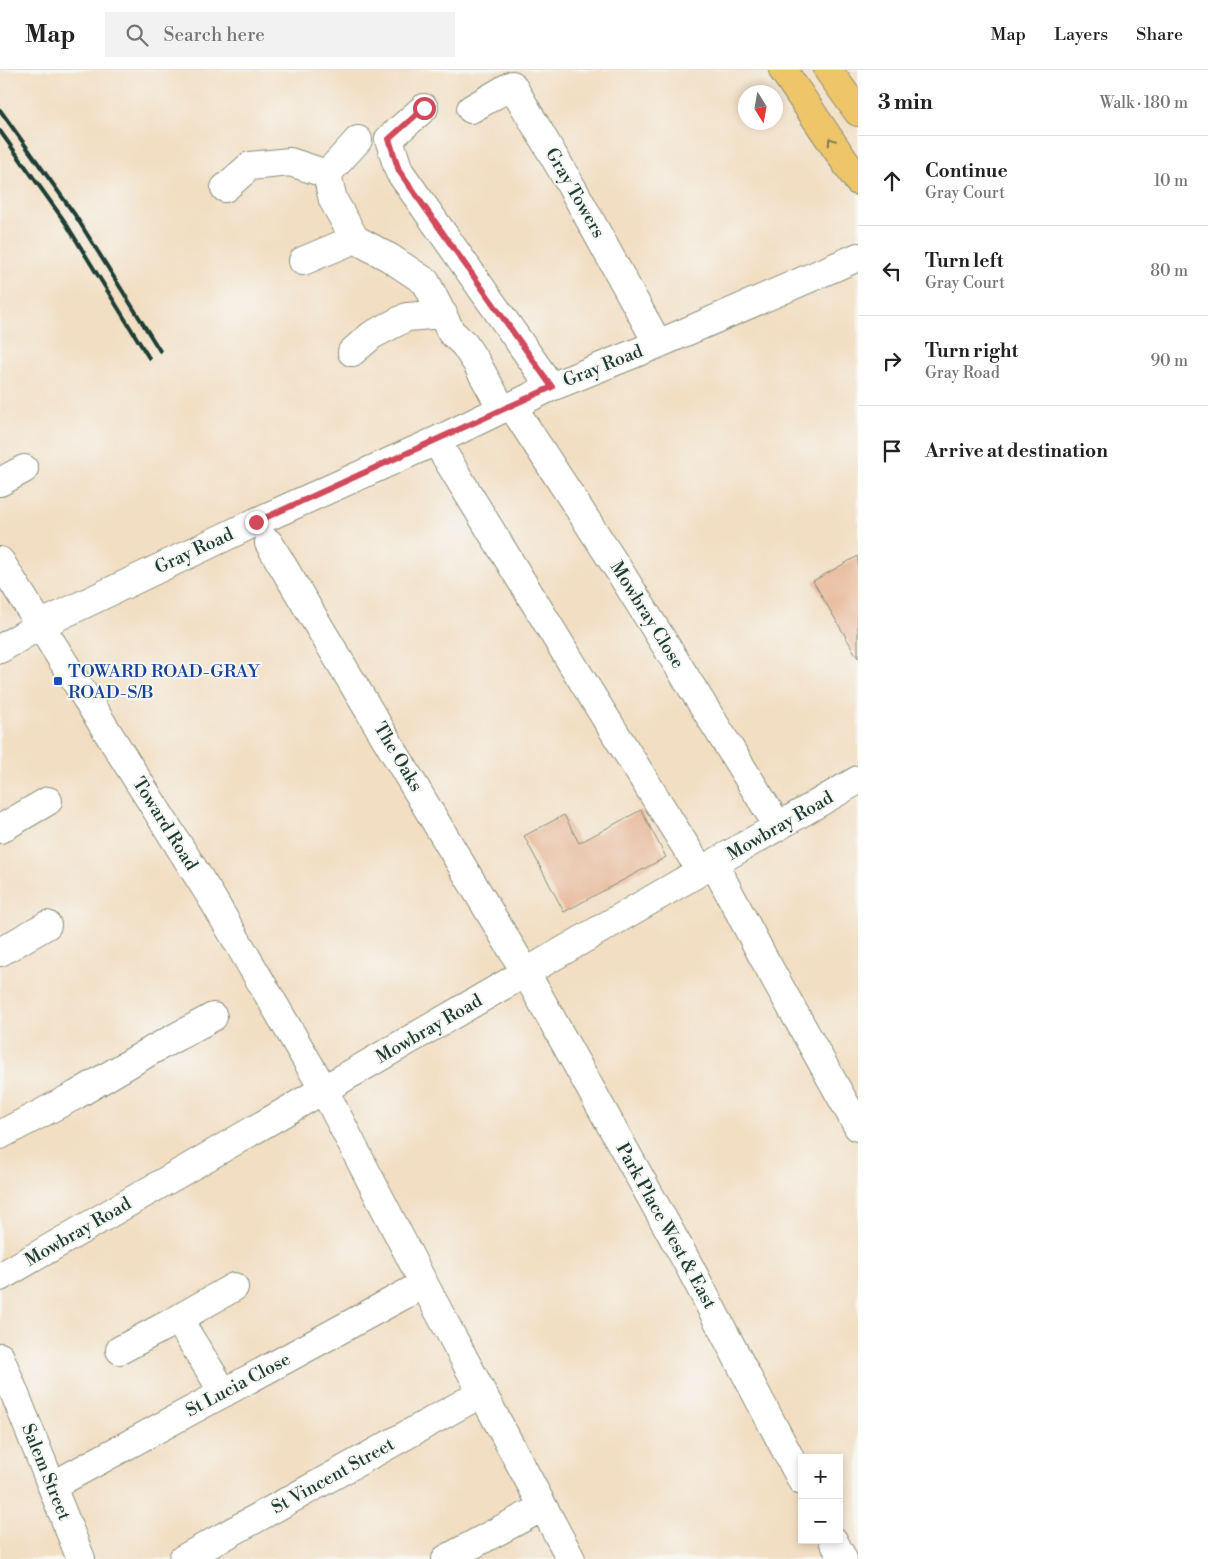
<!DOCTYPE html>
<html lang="en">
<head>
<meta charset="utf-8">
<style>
	:root { --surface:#fff; --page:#f2f2f2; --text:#222; --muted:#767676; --line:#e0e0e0 }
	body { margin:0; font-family:"Libre Bodoni",serif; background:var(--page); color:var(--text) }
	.controls { position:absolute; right:15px; bottom:15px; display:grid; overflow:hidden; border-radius:0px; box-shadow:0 2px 8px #0003 }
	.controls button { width:45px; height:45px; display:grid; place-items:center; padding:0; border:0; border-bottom:1px solid var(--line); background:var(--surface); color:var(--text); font:25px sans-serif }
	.compass { position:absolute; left:738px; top:15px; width:45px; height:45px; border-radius:50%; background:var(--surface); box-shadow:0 2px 8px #0003; rotate:169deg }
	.stop { position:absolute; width:15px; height:15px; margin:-11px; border:4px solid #d1495b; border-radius:50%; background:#fff }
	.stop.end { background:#d1495b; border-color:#fff; box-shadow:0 1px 5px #0008 }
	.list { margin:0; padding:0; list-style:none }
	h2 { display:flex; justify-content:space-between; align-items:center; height:65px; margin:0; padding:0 20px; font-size:21px }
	h2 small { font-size:16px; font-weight:400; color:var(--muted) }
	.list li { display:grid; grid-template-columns:32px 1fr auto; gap:15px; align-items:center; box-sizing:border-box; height:90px; padding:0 20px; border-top:1px solid var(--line) }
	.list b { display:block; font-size:19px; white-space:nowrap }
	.list p { margin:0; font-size:16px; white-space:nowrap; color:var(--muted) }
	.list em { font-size:16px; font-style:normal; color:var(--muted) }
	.icon { flex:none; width:28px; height:28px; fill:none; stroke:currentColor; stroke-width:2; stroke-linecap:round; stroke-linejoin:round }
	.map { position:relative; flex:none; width:858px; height:1489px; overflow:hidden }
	header { display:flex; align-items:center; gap:30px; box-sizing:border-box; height:70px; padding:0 25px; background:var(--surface); border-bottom:1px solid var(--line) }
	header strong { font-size:24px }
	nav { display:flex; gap:28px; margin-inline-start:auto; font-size:18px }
	.search { width:350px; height:45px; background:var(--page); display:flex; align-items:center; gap:12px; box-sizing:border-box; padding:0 18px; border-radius:0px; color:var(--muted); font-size:19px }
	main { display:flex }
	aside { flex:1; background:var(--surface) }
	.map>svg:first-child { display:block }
</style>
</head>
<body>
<header>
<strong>Map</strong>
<div class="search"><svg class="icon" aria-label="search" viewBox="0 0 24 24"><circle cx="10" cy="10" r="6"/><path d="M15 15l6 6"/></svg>Search here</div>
<nav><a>Map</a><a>Layers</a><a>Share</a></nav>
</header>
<main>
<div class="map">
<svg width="858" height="1489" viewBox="0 0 858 1489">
	<rect width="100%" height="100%" fill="#f6f6f2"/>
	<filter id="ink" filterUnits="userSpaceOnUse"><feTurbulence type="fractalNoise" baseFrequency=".02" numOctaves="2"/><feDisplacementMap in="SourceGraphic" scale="10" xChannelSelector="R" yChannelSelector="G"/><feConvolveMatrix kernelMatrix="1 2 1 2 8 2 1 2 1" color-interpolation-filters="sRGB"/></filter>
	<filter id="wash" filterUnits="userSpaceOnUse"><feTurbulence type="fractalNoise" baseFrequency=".0096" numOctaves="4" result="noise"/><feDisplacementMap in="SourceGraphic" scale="20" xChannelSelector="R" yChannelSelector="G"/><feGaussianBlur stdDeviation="1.12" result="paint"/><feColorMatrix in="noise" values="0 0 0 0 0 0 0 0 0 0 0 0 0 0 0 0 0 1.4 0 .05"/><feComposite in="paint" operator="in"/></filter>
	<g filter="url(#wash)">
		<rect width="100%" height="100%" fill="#f2dec2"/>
		<g id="blocks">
			<!-- building -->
			<path fill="#e6b391" d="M 858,486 L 858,588 L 813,511 Z
				M 641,740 L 666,787 L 564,842 L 524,766 L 564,745 L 579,773 Z"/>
		</g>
	</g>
	<g filter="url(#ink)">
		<use href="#blocks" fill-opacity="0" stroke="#888e7b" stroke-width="1"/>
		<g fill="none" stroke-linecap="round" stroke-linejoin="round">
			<!-- minor casing -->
			<g stroke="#888e7b" stroke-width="30">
				<path id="minor" d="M 424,38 L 389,69 L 399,101 L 551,317
					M 471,39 L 512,15 L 574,121 L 658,274
					M 358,70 L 327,104 L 333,130 L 355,169 L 390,188 L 426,212 L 451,262 L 464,274 L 476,292 L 502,339
					M 225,118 L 250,96 L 290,92 L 327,104
					M 303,191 L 355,169
					M 352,282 L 372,265 L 407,247 L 443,244
					M 512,336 L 620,502 L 778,756
					M 436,371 L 590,623 L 701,801
					M 0,412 L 24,399
					M 269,473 L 526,903 L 687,1192 L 802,1411
					M 0,491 L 213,830 L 324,1020 L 424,1214 L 571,1489
					M 0,579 L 40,555 L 256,452 L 436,371 L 502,339 L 512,336 L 551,317 L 658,274 L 858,187
					M 0,759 L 48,731
					M 714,794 L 762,885 L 858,1057
					M 0,882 L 47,855
					M 0,1065 L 76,1025 L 154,979 L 213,947
					M 0,1207 L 858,710
					M 178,1249 L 234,1217
					M 120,1280 L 178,1249 L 224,1323
					M 0,1287 L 81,1489
					M 52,1416 L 424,1214
					M 833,1470 L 843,1489
					M 183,1489 L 482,1323
					M 446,1489 L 543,1437"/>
			</g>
			<!-- major casing -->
			<g stroke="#888e7b" stroke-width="30">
				<path id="major" d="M 783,0 L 858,111
					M 828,0 L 858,42"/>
			</g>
			<!-- minor -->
			<use href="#minor" stroke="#fff" stroke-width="28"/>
			<!-- major -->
			<use href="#major" stroke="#eec569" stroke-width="28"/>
			<!-- rail -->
			<path stroke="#1f3d34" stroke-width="4" d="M 0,40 L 75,145 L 160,281
				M 0,61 L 65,152 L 149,288"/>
		</g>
		<!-- one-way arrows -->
		<defs><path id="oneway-chevron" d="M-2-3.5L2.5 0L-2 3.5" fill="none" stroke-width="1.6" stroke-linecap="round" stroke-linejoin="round" transform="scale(1.25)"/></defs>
		<use stroke="#7c7a4c" href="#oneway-chevron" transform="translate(831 71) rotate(-124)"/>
	</g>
	<g fill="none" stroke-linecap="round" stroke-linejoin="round" filter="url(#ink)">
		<!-- route -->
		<path stroke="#d1495b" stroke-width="6" d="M 256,452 L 552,317 L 399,101 L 389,69 L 424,38"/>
	</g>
	<!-- markers -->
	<rect fill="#1a4fb4" stroke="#f6f6f2" stroke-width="2" x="53" y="606" width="10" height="10" rx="2.5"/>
	<g text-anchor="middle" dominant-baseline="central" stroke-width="4" stroke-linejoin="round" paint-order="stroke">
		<!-- street labels -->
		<g font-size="18" fill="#1f3d34" stroke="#f6f6f2">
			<text transform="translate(575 123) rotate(60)">Gray Towers</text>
			<text transform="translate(603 296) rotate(-22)">Gray Road</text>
			<text transform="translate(194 481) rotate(-25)">Gray Road</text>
			<text transform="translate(647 545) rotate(58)">Mowbray Close</text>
			<text transform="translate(398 687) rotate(59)">The Oaks</text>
			<text transform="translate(165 754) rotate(58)">Toward Road</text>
			<text transform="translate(780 756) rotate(-30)">Mowbray Road</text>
			<text transform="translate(429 959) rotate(-30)">Mowbray Road</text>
			<text transform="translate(666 1156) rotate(61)">Park Place West &amp; East</text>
			<text transform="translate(78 1162) rotate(-30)">Mowbray Road</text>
			<text transform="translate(238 1315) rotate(-28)">St Lucia Close</text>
			<text transform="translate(46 1402) rotate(68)">Salem Street</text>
			<text transform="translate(333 1406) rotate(-29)">St Vincent Street</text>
		</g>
		<!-- transit labels -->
		<g font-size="18" fill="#164399" stroke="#f6f6f2" text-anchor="start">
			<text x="68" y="601">TOWARD ROAD-GRAY<tspan x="68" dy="21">ROAD-S/B</tspan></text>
		</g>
	</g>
</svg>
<div class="controls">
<button>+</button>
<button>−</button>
</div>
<svg class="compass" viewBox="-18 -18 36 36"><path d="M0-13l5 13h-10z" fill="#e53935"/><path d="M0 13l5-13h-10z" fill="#767676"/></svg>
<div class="stop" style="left:424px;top:38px"></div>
<div class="stop end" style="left:256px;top:452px"></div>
</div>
<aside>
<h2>3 min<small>Walk · 180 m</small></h2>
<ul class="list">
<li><svg class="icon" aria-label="ahead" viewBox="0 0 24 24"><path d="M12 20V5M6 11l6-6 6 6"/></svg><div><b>Continue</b><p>Gray Court</p></div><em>10 m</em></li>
<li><svg class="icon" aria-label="left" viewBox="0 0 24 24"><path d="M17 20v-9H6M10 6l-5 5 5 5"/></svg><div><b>Turn left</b><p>Gray Court</p></div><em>80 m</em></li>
<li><svg class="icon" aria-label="right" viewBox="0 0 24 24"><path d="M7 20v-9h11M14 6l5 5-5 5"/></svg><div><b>Turn right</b><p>Gray Road</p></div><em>90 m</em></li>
<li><svg class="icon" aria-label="arrive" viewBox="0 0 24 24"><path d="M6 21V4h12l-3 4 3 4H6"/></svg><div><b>Arrive at destination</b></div></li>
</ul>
</aside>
</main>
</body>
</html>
